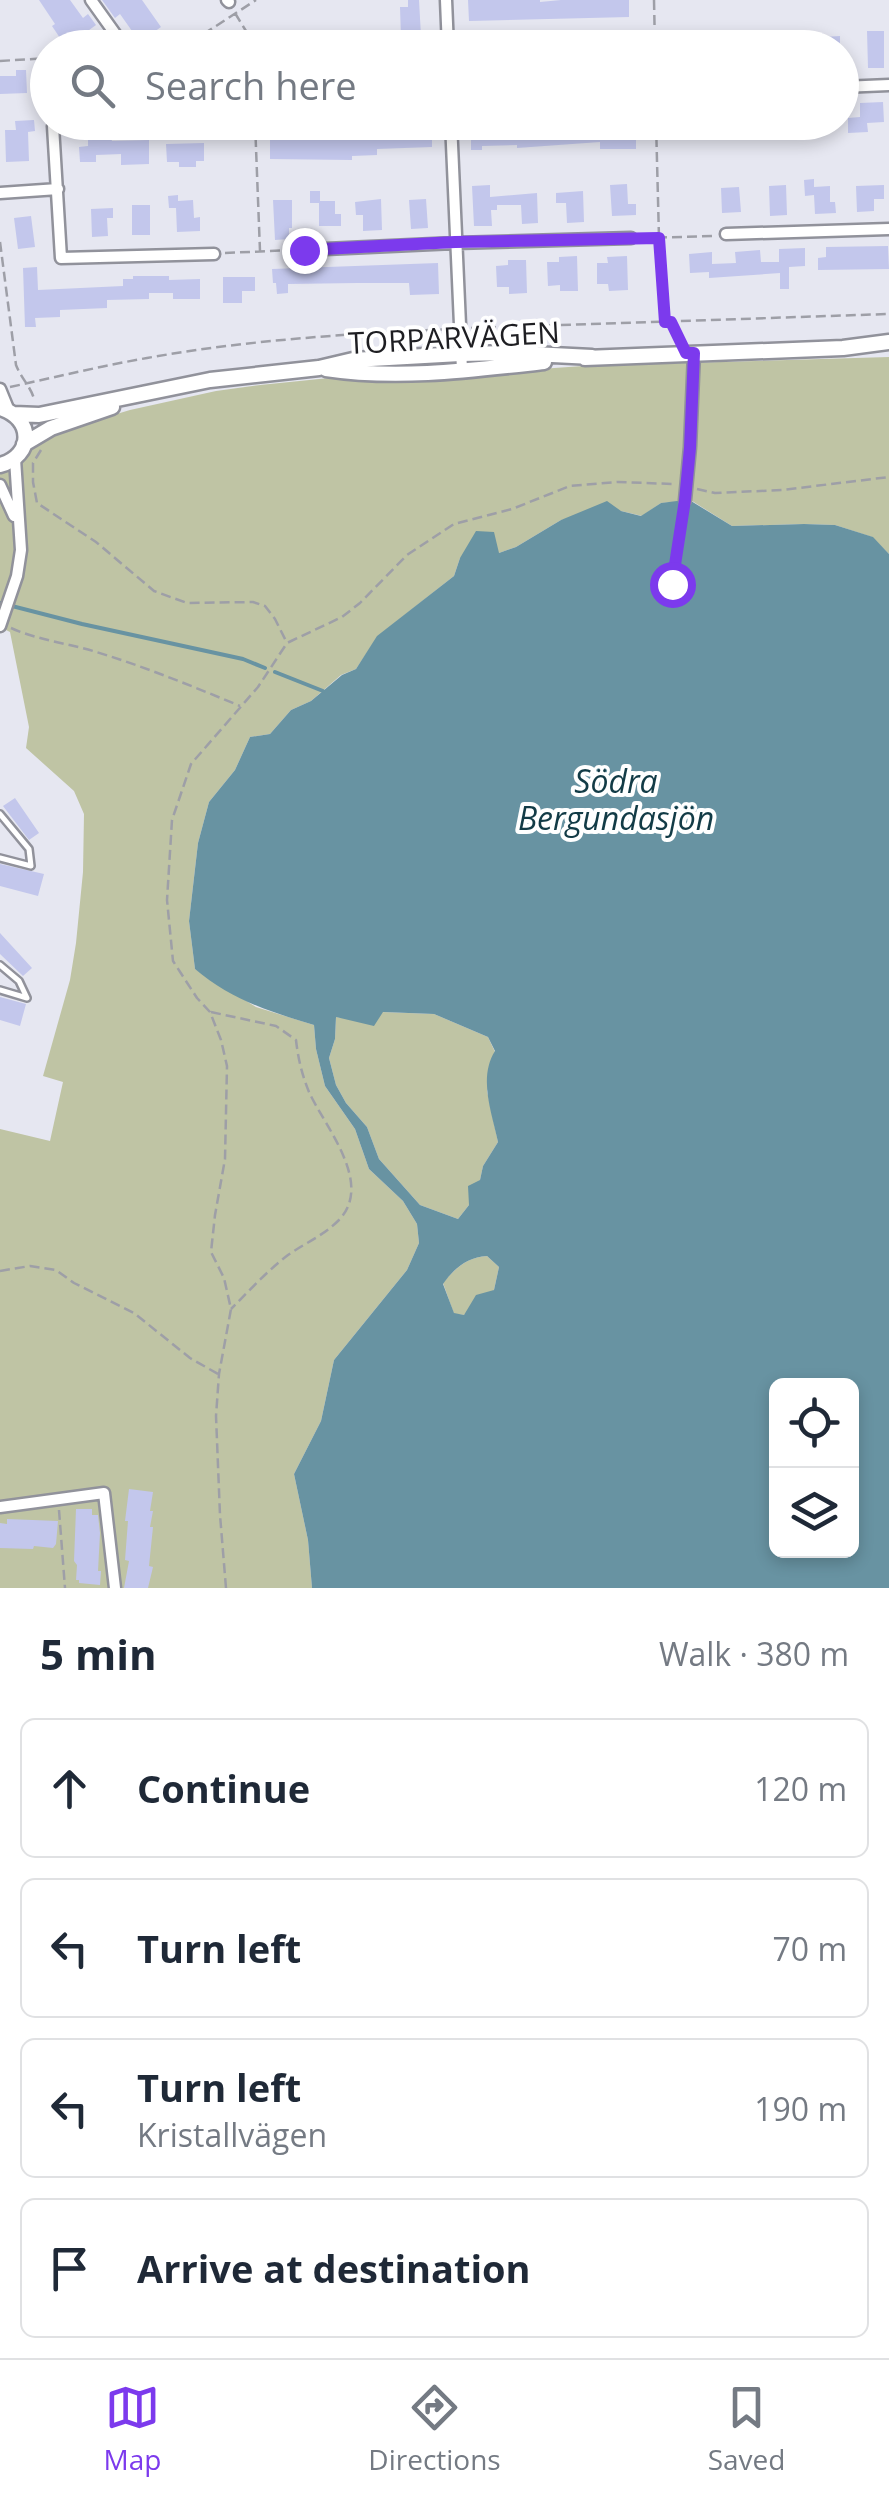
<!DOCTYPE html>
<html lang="en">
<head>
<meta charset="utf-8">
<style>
	:root { --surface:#fff; --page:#f6f6f7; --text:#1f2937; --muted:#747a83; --line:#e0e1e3; --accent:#7c3aed }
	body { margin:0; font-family:"Open Sans",sans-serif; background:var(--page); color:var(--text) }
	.controls { position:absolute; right:30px; bottom:30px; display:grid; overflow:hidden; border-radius:15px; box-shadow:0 5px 15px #0003 }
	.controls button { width:90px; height:90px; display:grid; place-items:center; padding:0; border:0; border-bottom:2px solid var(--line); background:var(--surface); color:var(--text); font:50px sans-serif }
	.stop { position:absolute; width:30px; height:30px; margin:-22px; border:8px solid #7c3aed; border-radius:50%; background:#fff }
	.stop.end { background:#7c3aed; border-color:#fff; box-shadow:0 2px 10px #0008 }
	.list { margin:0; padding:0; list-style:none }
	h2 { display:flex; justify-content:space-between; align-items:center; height:130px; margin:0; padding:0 40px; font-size:42px }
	h2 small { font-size:32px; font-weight:400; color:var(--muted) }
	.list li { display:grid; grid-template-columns:65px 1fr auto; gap:30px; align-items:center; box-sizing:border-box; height:140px; margin:0 20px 20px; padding:0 20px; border:2px solid var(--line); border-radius:15px }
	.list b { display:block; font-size:38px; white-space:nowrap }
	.list p { margin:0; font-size:32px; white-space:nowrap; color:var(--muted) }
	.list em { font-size:32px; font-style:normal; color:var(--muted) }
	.icon { flex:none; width:55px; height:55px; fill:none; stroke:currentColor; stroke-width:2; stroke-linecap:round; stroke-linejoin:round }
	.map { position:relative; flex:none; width:889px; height:1588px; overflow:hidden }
	.search { position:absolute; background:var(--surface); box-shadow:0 5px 15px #0003; left:30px; right:30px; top:30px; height:110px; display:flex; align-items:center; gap:25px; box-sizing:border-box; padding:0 35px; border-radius:55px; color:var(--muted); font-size:38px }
	.sheet { height:770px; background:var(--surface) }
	nav { display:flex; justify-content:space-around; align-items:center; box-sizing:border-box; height:140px; border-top:2px solid var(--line); background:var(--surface); font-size:28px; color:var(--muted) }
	nav a { display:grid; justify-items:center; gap:5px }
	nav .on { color:var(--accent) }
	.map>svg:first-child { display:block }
</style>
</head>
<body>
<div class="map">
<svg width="889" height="1588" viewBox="0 0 889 1588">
	<rect width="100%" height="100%" fill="#e6e7f1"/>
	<!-- green -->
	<path fill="#bfc4a4" d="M 889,357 L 889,554 L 872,537 L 835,525 L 804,524 L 732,526 L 692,501 L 661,503 L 642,516 L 621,511 L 561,520 L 516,547 L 499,553 L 460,558 L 454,576 L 378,636 L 356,669 L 341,675 L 311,701 L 291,710 L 270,734 L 250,737 L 235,770 L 209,802 L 198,843 L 189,921 L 195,969 L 256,1007 L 314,1025 L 316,1049 L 325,1086 L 355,1129 L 369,1169 L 403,1201 L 417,1224 L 419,1243 L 407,1270 L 334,1360 L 321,1421 L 294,1474 L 308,1540 L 312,1588 L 0,1588 L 0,1129 L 50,1141 L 63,1082 L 43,1076 L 70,980 L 76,943 L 83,872 L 84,814 L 74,791 L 26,748 L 29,727 L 10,632 L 0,627 L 0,471 L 6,471 L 21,463 L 32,446 L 50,434 L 130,410 L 216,391 L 260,385 L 329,378 L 396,379 L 583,366 Z
		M 382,1012 L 434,1014 L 488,1037 L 495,1052 L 487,1091 L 498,1142 L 483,1166 L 480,1180 L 469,1205 L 458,1219 L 420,1205 L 379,1159 L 367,1127 L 346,1103 L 336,1085 L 329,1058 L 335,1039 L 336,1017 L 350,1019 Z
		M 487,1256 L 499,1267 L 494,1290 L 464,1315 L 454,1314 L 443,1283 C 455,1268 468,1257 487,1256 Z"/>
	<!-- water -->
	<path fill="#6893a2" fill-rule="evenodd" d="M 685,500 L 691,501 L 732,526 L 804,524 L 835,525 L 873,537 L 889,554 L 889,1588 L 312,1588 L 308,1540 L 294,1474 L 321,1421 L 334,1360 L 407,1270 L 419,1243 L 417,1224 L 403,1201 L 369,1169 L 355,1129 L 325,1086 L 316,1049 L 314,1025 C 270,1012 230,999 195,969 L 189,921 L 198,843 L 209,802 L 235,770 L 250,737 L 270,734 L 291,710 L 311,701 L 342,675 L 356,669 L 377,636 L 454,576 L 460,558 L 476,531 L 494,532 L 499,553 L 516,547 L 561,520 L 607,501 L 621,511 L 641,516 L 661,503 ZM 383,1012 L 434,1014 L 488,1037 L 495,1051 C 478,1078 492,1113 498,1142 L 483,1166 L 480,1180 L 468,1186 L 469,1205 L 458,1219 L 420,1205 L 379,1159 L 367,1127 L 346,1103 L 336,1085 L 329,1058 L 335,1039 L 336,1017 L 374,1026 ZM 487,1256 L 499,1267 L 494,1290 L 476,1295 L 464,1315 L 454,1313 L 443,1284 C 454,1268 468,1257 487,1256 ZM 776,1386 L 852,1386 L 852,1550 L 776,1550 Z"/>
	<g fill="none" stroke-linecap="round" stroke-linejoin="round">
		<!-- stream -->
		<path stroke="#6893a2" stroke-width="4" d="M 0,603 L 82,624 L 243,659 L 265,668
			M 275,672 L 323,691"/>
	</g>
	<!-- building -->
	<path fill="#c3c7ec" d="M 39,0 L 70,0 L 83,18 L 88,14 L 96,25 L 70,44 L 64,36 L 60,38 L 52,26 L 55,24 Z
		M 102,0 L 142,0 L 161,27 L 134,46 L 127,35 L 132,31 L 120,14 L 115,18 Z
		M 408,0 L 419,0 L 421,36 L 401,38 L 400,7 L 408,7 Z
		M 468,0 L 540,0 L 540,2 L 561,0 L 629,0 L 629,17 L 469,21 Z
		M 867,31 L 884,31 L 884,68 L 868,68 Z
		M 725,32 L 725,48 L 707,48 L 706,33 Z
		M 809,33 L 823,33 L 823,37 L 840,36 L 840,48 L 810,48 Z
		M 16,70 L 26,70 L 27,93 L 0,94 L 0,76 L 16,76 Z
		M 883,102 L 884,122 L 867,123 L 868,132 L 848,133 L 848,118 L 860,117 L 860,103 Z
		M 34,120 L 35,131 L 28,132 L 29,161 L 6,162 L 5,130 L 16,130 L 15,121 Z
		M 592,123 L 592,128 L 636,127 L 636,149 L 600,149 L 600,142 L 517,148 L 517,145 L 482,146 L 482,150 L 471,150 L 471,128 L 563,126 L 562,124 Z
		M 270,128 L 281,128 L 281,140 L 317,139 L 317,132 L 333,132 L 333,138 L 353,138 L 353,136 L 360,136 L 360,132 L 432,130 L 432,147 L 377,149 L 377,155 L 352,156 L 352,160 L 270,159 Z
		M 111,138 L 112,141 L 149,140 L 149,164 L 121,165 L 121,154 L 96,155 L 96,162 L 80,162 L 79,147 L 88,146 L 88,139 Z
		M 204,143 L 204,161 L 196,161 L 196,167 L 179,167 L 179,162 L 167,162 L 166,144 Z
		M 814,179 L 814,187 L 830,186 L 830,202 L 835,202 L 836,213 L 815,214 L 814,195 L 805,196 L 804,180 Z
		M 627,184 L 628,204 L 636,204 L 636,215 L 612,216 L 610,185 Z
		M 490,185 L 490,197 L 537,193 L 538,223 L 522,224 L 521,205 L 497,205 L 497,210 L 491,210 L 492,226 L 474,226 L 472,186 Z
		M 786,185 L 787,215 L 770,216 L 769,186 Z
		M 884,185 L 884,199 L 874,199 L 874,211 L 857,212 L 856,186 Z
		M 739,187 L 741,212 L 722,213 L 721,188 Z
		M 310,191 L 320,191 L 320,201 L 335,201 L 335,214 L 341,214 L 341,226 L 319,226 L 319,203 L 310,203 Z
		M 583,191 L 584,222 L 567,223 L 566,203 L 556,203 L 556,193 Z
		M 178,195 L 178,201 L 193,200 L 194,218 L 200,217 L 200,231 L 177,232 L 176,208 L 169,208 L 168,196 Z
		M 381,199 L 382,230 L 363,231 L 363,215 L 356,215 L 355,202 Z
		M 426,199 L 428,228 L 411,229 L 409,200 Z
		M 273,200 L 292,200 L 292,228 L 289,228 L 289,239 L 275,240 Z
		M 132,205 L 150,205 L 150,235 L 132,235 Z
		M 113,208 L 113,218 L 107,218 L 108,236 L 92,237 L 91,209 Z
		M 31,216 L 35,247 L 18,249 L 14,218 Z
		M 888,246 L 889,269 L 818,270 L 818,258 L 826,257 L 826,247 Z
		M 805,248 L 805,266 L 789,267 L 789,289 L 780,289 L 780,273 L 709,278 L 709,272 L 690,273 L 689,254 L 712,252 L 712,264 L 736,263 L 735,252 L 760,250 L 761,262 L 779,262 L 779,249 Z
		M 577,256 L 578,291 L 560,291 L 560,285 L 548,286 L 547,262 L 559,262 L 559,257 Z
		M 627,256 L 628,290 L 609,291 L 608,284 L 597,284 L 597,263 L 608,263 L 607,257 Z
		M 508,260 L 526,260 L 527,293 L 509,294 L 509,287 L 497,287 L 496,266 L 508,265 Z
		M 438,263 L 439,294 L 410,295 L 409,283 L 357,283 L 288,284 L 288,293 L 277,294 L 276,283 L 273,283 L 272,269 Z
		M 37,267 L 38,290 L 123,286 L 123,279 L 133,279 L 133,276 L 169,276 L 169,280 L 200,279 L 200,299 L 173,299 L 173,293 L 149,293 L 149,299 L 107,300 L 107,308 L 60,310 L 60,317 L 35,318 L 36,327 L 25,327 L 23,268 Z
		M 223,277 L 255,277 L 255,291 L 242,291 L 242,303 L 223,303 Z
		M 15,798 L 39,833 L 29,840 L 3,806 Z
		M 0,864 L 44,874 L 38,896 L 0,886 Z
		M 0,933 L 32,968 L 23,976 L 0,954 Z
		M 0,997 L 26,1004 L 20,1026 L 0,1020 Z
		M 129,1489 L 153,1492 L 150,1511 L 153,1511 L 150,1527 L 153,1527 L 149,1566 L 153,1567 L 148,1588 L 124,1588 L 129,1561 L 125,1560 L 128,1521 L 125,1521 Z
		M 76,1509 L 92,1509 L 92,1515 L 98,1515 L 100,1533 L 98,1571 L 101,1571 L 100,1585 L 79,1583 L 79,1580 L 76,1580 L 77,1565 L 74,1561 Z
		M 7,1519 L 58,1521 L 56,1544 L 53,1548 L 34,1546 L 33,1549 L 0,1548 L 0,1523 L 7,1524 Z"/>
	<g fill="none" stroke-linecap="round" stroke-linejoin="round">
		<!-- service casing -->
		<g stroke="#91929b" stroke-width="10">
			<path id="service" d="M 0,814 L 29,849 L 31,866 L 0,858
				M 0,965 L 19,981 L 27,998 L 0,990"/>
		</g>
		<!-- minor casing -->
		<g stroke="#91929b" stroke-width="15">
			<path id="minor" d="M 91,0 L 121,42
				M 227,0 L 229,2
				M 446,0 L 448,48
				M 842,87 L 889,85
				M 122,122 L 53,126 L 61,258 L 214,254
				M 451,122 L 462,370
				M 0,193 L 58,189
				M 726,234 L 889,229
				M 304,250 L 455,243 L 631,238
				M 0,389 L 9,411
				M 0,485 L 14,516
				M 685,500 L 690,447 L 694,353
				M 0,626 L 17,576 L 21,550 L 15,459
				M 0,1507 L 104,1493 L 115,1588"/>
		</g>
		<!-- tertiary casing -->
		<g stroke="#91929b" stroke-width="19">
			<path id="tertiary" d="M 585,358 L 843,348 L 889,342
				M 326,369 C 398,380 473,370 544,362
				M 0,408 C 34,418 34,456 0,465
				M 14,414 L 39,415 L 210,380 L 319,368 L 353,360 L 460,354 L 513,353 L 592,357
				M 24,444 L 51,428 L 112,407"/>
		</g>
		<!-- path -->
		<path stroke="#9e9fa7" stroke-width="2.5" stroke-dasharray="10 5" stroke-linecap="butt" d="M 654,0 L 655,48
			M 235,13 L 246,31 L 251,48
			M 177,48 L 196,39 L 256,0
			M 0,61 L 48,58
			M 255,122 L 260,251
			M 656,122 L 659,238 L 665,321
			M 642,238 L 714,236
			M 0,242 L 16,365 C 21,378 31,387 34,399
			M 225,253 L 292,250
			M 671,323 L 681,343
			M 471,328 L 889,314
			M 10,387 C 56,377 101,366 147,358 C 247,340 347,334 448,329
			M 41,450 L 33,463 L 33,482 L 37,503 L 96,542 L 154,591 L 187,603 L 253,602 L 265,606 L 275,619 L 286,641
			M 697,489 L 715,493 L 782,490 L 889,477
			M 673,584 L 684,511
			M 11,628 C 38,640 66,643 93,651 C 143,666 192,686 240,706
			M 211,1012 L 276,1026 L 296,1040 C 298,1058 302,1075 309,1092 C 325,1127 374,1183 339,1220 C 323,1236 305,1243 288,1255 C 267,1271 249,1291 231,1309
			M 0,1271 L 30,1266 L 56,1270 L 74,1283 L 134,1313 L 190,1358 L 218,1374
			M 59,1510 L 65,1588
			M 226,1588 L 220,1515 L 216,1416 L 219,1374 L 231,1309 L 224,1278 L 211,1252 L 215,1215 L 225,1159 L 227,1066 L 221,1040 L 210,1012 L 197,998 L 173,961 L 167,900 L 172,820 L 191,764 L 258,687 L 287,643 L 342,617 L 360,603 L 407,555 L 454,524 L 512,509 L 570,486 L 618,482 L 674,484"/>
		<!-- service -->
		<use href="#service" stroke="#fff" stroke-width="5"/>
		<!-- minor -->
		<use href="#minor" stroke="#fff" stroke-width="10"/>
		<!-- tertiary -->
		<use href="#tertiary" stroke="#fff" stroke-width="14"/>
	</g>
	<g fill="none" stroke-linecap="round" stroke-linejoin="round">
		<!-- route -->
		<path stroke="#7c3aed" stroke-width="12" d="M 304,250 L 455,242 L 659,238 L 665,322 L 671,322 L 686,353 L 694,353 L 690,448 L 685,500 L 672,584"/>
	</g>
	<g text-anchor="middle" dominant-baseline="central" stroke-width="8" stroke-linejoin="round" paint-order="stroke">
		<!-- street labels -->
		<g font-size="30" fill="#1e1e22" stroke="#fff">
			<text transform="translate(454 337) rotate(-3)">TORPARVÄGEN</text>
		</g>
		<!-- water labels -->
		<g font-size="32" font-style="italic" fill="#123b46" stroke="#fff">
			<text x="616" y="780">Södra<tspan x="616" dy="37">Bergundasjön</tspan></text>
		</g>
	</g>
</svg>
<div class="controls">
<button><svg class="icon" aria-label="locate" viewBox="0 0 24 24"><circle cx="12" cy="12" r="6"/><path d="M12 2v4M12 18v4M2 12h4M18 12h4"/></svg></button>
<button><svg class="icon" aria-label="layers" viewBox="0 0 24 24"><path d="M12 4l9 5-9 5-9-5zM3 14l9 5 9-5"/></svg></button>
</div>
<div class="stop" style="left:672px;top:584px"></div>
<div class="stop end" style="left:304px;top:250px"></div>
<div class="search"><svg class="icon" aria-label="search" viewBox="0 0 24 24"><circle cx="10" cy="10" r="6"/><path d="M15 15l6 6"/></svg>Search here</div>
</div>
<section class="sheet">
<h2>5 min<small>Walk · 380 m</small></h2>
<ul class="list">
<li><svg class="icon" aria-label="ahead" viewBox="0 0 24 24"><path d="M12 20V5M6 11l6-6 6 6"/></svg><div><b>Continue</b></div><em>120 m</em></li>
<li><svg class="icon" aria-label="left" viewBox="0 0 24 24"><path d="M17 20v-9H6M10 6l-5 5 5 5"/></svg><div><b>Turn left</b></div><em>70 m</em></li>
<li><svg class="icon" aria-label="left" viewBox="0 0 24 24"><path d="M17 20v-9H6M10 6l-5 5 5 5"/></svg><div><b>Turn left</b><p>Kristallvägen</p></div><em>190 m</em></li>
<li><svg class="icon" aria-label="arrive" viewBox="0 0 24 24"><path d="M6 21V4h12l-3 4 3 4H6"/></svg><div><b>Arrive at destination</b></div></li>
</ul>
</section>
<nav>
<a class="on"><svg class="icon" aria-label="map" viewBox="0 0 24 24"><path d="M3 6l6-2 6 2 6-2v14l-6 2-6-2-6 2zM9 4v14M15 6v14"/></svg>Map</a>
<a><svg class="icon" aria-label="directions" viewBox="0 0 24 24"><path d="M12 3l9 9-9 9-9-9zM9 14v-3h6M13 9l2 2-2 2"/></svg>Directions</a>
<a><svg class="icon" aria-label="saved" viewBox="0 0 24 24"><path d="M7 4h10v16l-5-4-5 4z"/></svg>Saved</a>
</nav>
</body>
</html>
